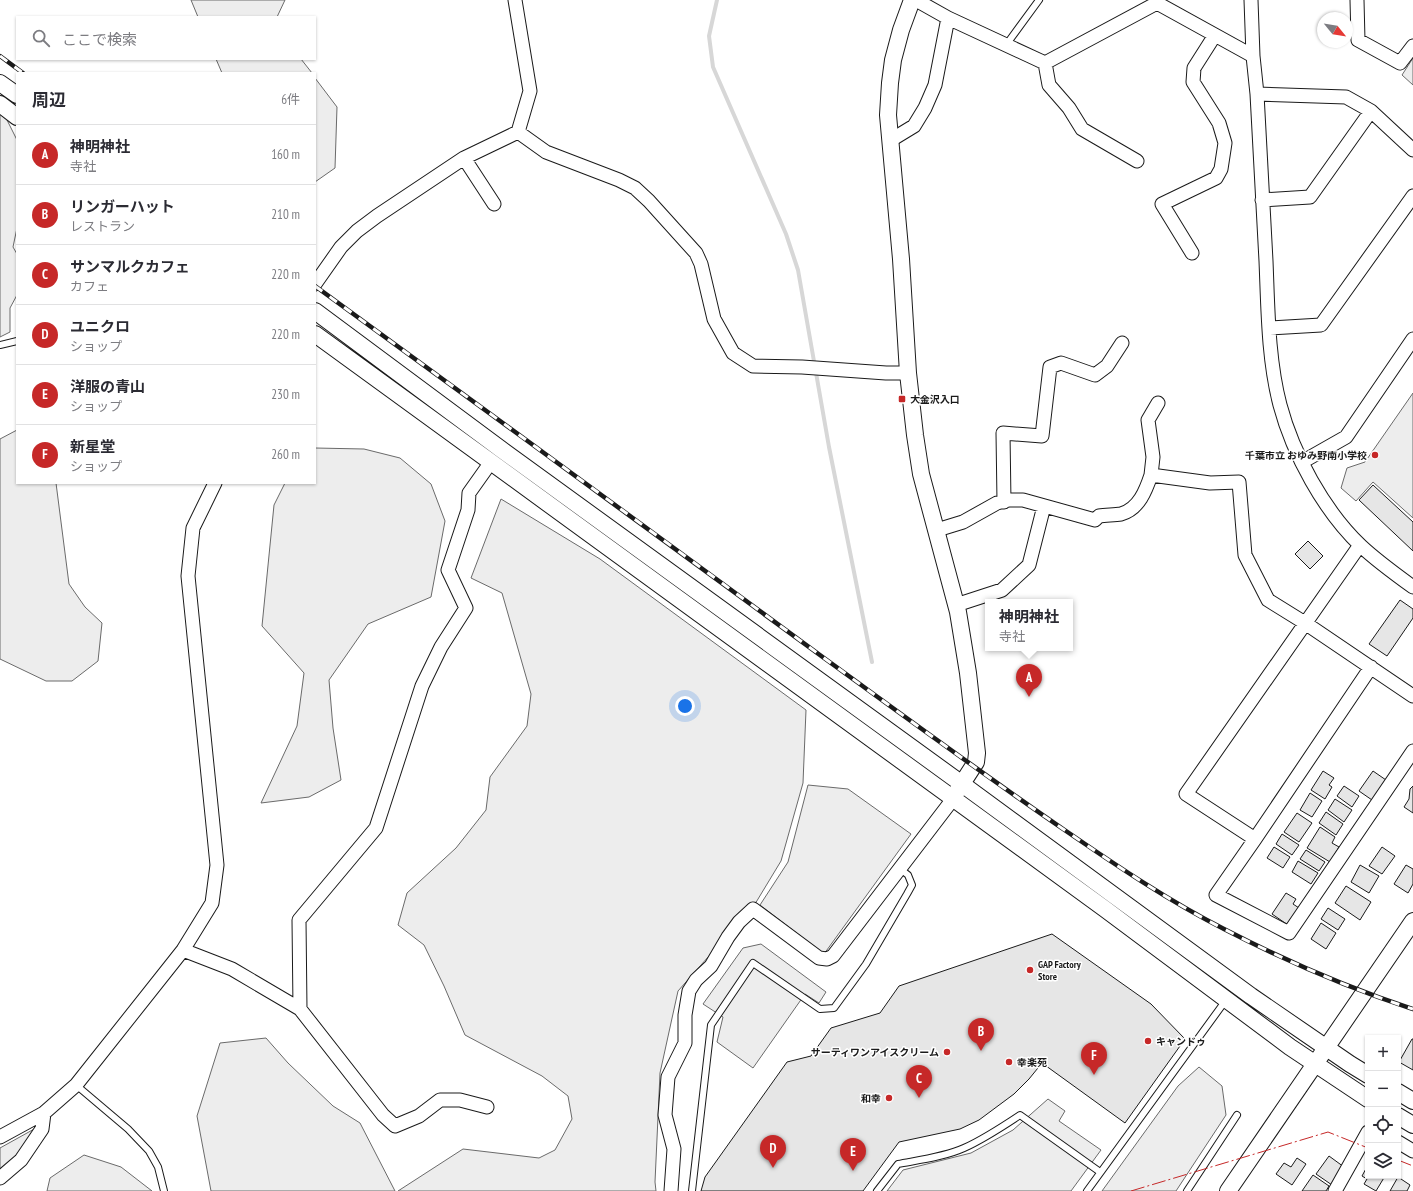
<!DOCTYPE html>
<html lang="ja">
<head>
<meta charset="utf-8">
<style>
	:root { --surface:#fff; --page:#f7f7f7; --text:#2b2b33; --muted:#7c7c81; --line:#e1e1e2; --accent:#c62828 }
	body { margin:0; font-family:"PT Sans Narrow","Noto Sans JP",sans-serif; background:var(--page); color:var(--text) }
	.controls { position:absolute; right:12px; bottom:12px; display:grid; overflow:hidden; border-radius:0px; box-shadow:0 1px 3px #0004 }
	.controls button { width:36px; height:36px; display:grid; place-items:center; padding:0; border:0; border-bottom:1px solid var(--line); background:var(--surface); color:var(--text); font:20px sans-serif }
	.compass { position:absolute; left:1317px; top:12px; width:36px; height:36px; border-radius:50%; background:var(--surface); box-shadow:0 1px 3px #0004; rotate:120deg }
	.you { position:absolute; left:685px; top:706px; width:14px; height:14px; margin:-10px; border:3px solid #fff; border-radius:50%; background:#1a73e8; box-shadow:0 0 0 6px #1a73e833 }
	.badge { display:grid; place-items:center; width:26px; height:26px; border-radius:50%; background:var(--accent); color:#fff; font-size:13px; font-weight:700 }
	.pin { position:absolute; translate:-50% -33px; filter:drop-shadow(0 1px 2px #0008) }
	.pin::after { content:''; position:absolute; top:21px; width:14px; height:12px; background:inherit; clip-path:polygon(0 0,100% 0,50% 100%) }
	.popup { position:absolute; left:985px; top:599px; width:88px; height:52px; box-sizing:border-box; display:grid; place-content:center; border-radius:0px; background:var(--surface); filter:drop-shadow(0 1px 3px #0005); font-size:13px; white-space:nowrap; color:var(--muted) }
	.popup b { font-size:15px; color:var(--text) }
	.popup::after { content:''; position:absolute; left:50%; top:100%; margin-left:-8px; border:8px solid transparent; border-top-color:var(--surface) }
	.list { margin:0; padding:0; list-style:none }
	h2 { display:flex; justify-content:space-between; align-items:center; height:52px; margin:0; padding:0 16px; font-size:17px }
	h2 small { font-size:13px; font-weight:400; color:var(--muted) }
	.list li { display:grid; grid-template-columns:26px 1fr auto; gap:12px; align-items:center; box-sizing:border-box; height:60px; padding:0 16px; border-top:1px solid var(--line) }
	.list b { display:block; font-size:15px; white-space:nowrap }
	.list p { margin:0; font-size:13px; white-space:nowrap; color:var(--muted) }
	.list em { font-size:13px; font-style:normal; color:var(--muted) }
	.icon { flex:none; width:22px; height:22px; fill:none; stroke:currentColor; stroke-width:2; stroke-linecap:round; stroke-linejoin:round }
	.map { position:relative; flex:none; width:1413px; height:1191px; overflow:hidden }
	.search { position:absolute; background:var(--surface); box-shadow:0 1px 3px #0004; left:16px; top:16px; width:300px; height:44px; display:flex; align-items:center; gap:10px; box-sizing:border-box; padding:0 14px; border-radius:0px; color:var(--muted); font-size:15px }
	.panel { position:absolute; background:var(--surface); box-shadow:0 1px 3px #0004; left:16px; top:72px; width:300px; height:412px; border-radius:0px }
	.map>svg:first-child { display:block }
</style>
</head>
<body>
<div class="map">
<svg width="1413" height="1191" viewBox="0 0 1413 1191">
	<rect width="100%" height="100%" fill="#fff"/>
	<!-- built -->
	<path fill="#ededed" stroke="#6a6a6a" d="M 191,0 L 285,0 L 277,17 L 198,17 Z
		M 1413,58 L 1413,85 L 1402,75 Z
		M 216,59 L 301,59 L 312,73 L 222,73 Z
		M 315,78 L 337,107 L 335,168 L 315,182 Z
		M 0,112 L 4,114 L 17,140 L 17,228 L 13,247 L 17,254 L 17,295 L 10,308 L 10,332 L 0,337 Z
		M 1413,393 L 1413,518 L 1373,482 L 1356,501 L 1341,488 L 1347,468 L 1365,462 Z
		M 17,430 L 17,483 L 56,483 L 69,584 L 85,607 L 102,623 L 98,661 L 72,681 L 46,681 L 0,659 L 0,439 Z
		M 315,448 L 364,449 L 400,458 L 431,484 L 445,521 L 431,597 L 368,624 L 329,680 L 333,728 L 341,780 L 309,797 L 261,803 L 297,726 L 304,673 L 262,626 L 274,505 L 285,483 L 315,483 Z
		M 501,499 L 600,559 L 806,710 L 803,783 L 781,861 L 755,904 L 678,991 L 660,1073 L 655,1182 L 656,1191 L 398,1191 L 463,1149 L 539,1158 L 555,1150 L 572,1119 L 568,1096 L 542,1076 L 465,1035 L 444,986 L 424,945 L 398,925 L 407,893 L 456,848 L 486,810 L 490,777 L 527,726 L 531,694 L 502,593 L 471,578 Z
		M 808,785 L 848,789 L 911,834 L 824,954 L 760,905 L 788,862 Z
		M 761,944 L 826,992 L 819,1003 L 805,994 L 753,1068 L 717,1042 L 723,1017 L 703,1004 L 743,948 Z
		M 266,1038 L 288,1063 L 333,1106 L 360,1123 L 395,1191 L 211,1191 L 197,1116 L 220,1043 Z
		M 1199,1067 L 1222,1086 L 1226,1115 L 1176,1191 L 1102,1191 L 1178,1086 Z
		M 1048,1099 L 1065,1111 L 1059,1121 L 1101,1150 L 1071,1191 L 887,1191 L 903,1170 L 971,1153 L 1013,1130 Z
		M 36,1128 L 23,1151 L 0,1172 L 0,1148 Z
		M 84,1155 L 121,1167 L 152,1191 L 47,1191 L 50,1178 Z"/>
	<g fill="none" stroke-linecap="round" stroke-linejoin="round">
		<!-- stream -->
		<path stroke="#d7d7d7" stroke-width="4" d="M 717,0 L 709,36 L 713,67 L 786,234 L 798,270 L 829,447 L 872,662"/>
	</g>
	<!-- building -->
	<path fill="#e6e6e6" stroke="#1a1a1a" d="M 1373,485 L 1413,522 L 1413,551 L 1359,500 Z
		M 1308,541 L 1323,556 L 1310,569 L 1295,554 Z
		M 1400,600 L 1413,609 L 1413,618 L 1387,656 L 1369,644 Z
		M 1323,771 L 1334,778 L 1329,785 L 1332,787 L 1325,799 L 1311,790 Z
		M 1373,771 L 1386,780 L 1372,800 L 1359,791 Z
		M 1344,786 L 1359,796 L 1352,807 L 1337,796 Z
		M 1413,786 L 1413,813 L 1404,807 L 1409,799 L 1410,789 Z
		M 1310,793 L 1322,801 L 1312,817 L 1300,810 Z
		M 1335,799 L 1352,810 L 1344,822 L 1328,810 Z
		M 1326,812 L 1343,824 L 1336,835 L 1319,823 Z
		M 1297,813 L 1312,823 L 1299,842 L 1284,832 Z
		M 1320,827 L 1335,837 L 1332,843 L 1339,847 L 1330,862 L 1307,848 Z
		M 1282,834 L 1299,845 L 1292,855 L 1276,844 Z
		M 1274,847 L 1290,857 L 1283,868 L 1267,858 Z
		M 1382,847 L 1395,856 L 1382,874 L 1369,866 Z
		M 1306,850 L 1325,862 L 1319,871 L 1300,859 Z
		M 1298,861 L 1318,873 L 1311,884 L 1292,872 Z
		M 1360,865 L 1379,876 L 1369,893 L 1351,882 Z
		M 1406,865 L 1413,869 L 1413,884 L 1408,893 L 1394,884 Z
		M 1346,886 L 1371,902 L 1360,920 L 1335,903 Z
		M 1286,893 L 1296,899 L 1293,904 L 1299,908 L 1288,925 L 1272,914 Z
		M 1328,908 L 1345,919 L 1338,930 L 1321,919 Z
		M 1321,923 L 1336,933 L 1326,949 L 1311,939 Z
		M 1052,934 L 1151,1004 L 1185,1039 L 1125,1123 L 1042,1063 L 1029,1079 L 1014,1094 L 979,1120 L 960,1129 L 899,1142 L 863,1191 L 701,1191 L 705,1177 L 787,1062 L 811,1056 L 831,1028 L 880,1013 L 899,986 Z
		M 1412,1039 L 1413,1039 L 1413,1070 L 1399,1062 Z
		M 1329,1156 L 1344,1167 L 1332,1185 L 1316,1174 Z
		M 1297,1158 L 1306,1164 L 1292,1185 L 1276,1174 L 1284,1163 L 1291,1167 Z
		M 1368,1165 L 1368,1176 L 1385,1176 L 1376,1191 L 1364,1184 L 1367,1179 L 1362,1176 Z
		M 1313,1175 L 1329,1186 L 1326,1191 L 1302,1191 Z
		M 1398,1177 L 1410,1185 L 1407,1191 L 1390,1191 Z"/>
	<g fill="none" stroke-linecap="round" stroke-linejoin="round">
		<!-- service casing -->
		<g stroke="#1a1a1a" stroke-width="8">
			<path id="service" d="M 1006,45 L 1039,0
				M 0,345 L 17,341
				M 76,1085 L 128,1129 L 149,1151 L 158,1167 L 164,1191
				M 692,1191 L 711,1025 L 753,963 L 820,1009 L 834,1008 L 866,964 L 907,894 L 912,885 L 908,875 L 899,868
				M 877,1191 L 898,1164 C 919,1160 944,1157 964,1148 C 984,1139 1002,1127 1020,1115 L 1100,1172
				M 1087,1191 L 1226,1000
				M 1187,1191 L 1237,1115"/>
		</g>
		<!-- minor casing -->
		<g stroke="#1a1a1a" stroke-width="15">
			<path id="minor" d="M 916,0 L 948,18 L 1045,63
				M 1157,0 L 1157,3 L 1253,56
				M 1251,0 L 1253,56 L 1257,94 C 1260,150 1263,205 1266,261 C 1268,309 1268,359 1280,405 C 1293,454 1324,511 1361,546 C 1377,561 1395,574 1413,587
				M 1357,0 L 1358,40 L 1400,63 L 1413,46
				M 1045,63 L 1049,85 L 1069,108 L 1082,129 L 1137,161
				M 1045,63 L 1157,3
				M 1257,94 L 1346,97 L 1371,111 L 1413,150
				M 518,132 L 546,152 L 619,180 L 635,188 L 649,201 L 696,253 L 701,264 L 714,319 L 733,353 L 753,366 L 802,367 L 886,373 L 908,373
				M 891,140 L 914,126 L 925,108 L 935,85 L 948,18
				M 464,158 L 494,204
				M 1262,200 L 1310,197 L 1371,111
				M 1192,253 L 1162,204 L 1216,178 L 1221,169 L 1225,143 L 1219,123 L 1193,82 L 1194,68 L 1215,35
				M 315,284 L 341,247 L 357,231 L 377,216 L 464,158 L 518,132 L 530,91 L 515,0
				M 1269,328 L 1321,325 L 1413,196
				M 1158,403 L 1148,420 L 1153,457 L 1151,475 L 1210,483 L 1239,482 L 1245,555 L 1268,600 L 1305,623 L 1413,696
				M 1302,462 L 1346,437 L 1413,339
				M 1004,502 L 1003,433 L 1042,436 L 1050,367 L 1061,363 L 1095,375 L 1107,366 L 1122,343
				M 937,530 L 963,522 L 997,503 L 1009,500 L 1023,500 L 1095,520 L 1099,516 C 1106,515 1114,515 1121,514 C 1139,509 1146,490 1151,475
				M 956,605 L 1002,590 L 1029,565 L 1044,506
				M 1371,667 L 1255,839 L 1216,895 L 1289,933 L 1413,751
				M 1255,839 L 1186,794 L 1360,545
				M 183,950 L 232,969 L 300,1009 L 383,1115 L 395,1126 L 419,1116 L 440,1100 L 460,1100 L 487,1107
				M 300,1009 L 299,920 L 376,828 L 422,686 L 441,647 L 466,608 L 448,570 L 468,510 L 469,493 L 491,462
				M 0,1137 L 44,1113 L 76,1085 L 183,950 L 212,903 L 217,865 L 188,576 L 193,528 L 215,483
				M 1398,1142 L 1413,1151
				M 0,1178 L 21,1160 L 42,1129 L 44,1113
				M 671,1191 L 674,1149 L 665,1115 L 668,1077 L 685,1043 L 685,1015 L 689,991 L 696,980 L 711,966 L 728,937 L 739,922 L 753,909 L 819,958 L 827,959 L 833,956 L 953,799
				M 1335,1191 L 1368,1132"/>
		</g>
		<!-- tertiary casing -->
		<g stroke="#1a1a1a" stroke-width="18">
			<path id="tertiary" d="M 912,0 L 901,30 L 893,60 L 890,83 L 888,115 L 901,259 L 908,373 L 915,435 L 921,474 L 958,612 L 968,673 L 977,753 L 976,762 L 956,793
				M 0,83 L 17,95
				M 0,104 L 17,117
				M 315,311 L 502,450 L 962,784 L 1251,996 L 1350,1064 L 1368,1075
				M 315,334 L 1105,909 L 1290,1047 L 1368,1099
				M 1398,1092 L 1413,1101
				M 1398,1116 L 1413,1125
				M 1228,1191 L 1413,921"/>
		</g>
		<!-- service -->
		<use href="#service" stroke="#fff" stroke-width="6"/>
		<!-- minor -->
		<use href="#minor" stroke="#fff" stroke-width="13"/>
		<!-- tertiary -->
		<use href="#tertiary" stroke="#fff" stroke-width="16"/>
		<!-- rail casing -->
		<g stroke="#1a1a1a" stroke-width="4.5">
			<path id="rail" d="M 0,56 L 23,73
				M 315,286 C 485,410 654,533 824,658 C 904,716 984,775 1066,831 C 1117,866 1169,901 1224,929 C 1284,960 1348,988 1413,1009"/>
		</g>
		<!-- rail -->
		<use href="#rail" stroke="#fff" stroke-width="3" stroke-dasharray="9" stroke-linecap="butt"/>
		<!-- power -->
		<path stroke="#c62828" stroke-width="1" stroke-dasharray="14 3 2 3" stroke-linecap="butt" d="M 1398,1160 L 1413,1166
			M 1131,1191 L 1328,1132 L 1368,1148"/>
	</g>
	<!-- markers -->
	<g fill="#c62828" stroke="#fff" stroke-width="1.5">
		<rect x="898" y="395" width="8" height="8" rx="2"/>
		<circle cx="1375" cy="455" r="4"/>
		<circle cx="1030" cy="970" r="4"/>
		<circle cx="1148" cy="1041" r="4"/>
		<circle cx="947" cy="1052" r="4"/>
		<circle cx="1009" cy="1062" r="4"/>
		<circle cx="889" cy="1098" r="4"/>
	</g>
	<g text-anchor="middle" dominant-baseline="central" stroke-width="3" stroke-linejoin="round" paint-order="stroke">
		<!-- poi labels -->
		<g font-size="10" font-weight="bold" fill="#1a1a1a" stroke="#fff" text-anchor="start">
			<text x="910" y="399">大金沢入口</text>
			<text x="1367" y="455" text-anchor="end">千葉市立 おゆみ野南小学校</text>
			<text x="1038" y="964">GAP Factory<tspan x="1038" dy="12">Store</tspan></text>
			<text x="1156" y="1041">キャンドゥ</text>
			<text x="939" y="1052" text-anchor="end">サーティワンアイスクリーム</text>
			<text x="1017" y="1062">幸楽苑</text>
			<text x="881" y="1098" text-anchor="end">和幸</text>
		</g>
	</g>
</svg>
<div class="controls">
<button>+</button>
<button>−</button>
<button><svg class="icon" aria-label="locate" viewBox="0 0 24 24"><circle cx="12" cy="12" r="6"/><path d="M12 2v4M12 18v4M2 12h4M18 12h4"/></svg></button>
<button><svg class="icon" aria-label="layers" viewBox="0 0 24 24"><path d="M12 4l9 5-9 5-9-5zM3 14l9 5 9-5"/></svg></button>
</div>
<svg class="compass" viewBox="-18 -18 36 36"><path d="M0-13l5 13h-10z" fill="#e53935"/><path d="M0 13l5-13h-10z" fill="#7c7c81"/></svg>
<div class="you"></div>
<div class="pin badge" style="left:1029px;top:697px">A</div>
<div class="popup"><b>神明神社</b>寺社</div>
<div class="pin badge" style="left:981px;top:1051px">B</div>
<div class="pin badge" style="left:919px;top:1098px">C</div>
<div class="pin badge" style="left:773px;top:1168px">D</div>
<div class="pin badge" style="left:853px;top:1171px">E</div>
<div class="pin badge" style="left:1094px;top:1075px">F</div>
<div class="search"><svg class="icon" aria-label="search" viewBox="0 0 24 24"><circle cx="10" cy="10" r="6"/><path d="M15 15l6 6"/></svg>ここで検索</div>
<section class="panel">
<h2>周辺<small>6件</small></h2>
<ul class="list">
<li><span class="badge">A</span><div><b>神明神社</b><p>寺社</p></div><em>160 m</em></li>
<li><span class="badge">B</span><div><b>リンガーハット</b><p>レストラン</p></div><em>210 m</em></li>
<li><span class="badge">C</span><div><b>サンマルクカフェ</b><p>カフェ</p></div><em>220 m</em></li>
<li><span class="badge">D</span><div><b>ユニクロ</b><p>ショップ</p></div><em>220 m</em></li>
<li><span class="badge">E</span><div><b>洋服の青山</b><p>ショップ</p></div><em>230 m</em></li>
<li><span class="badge">F</span><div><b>新星堂</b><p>ショップ</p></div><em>260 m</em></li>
</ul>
</section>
</div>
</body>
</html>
